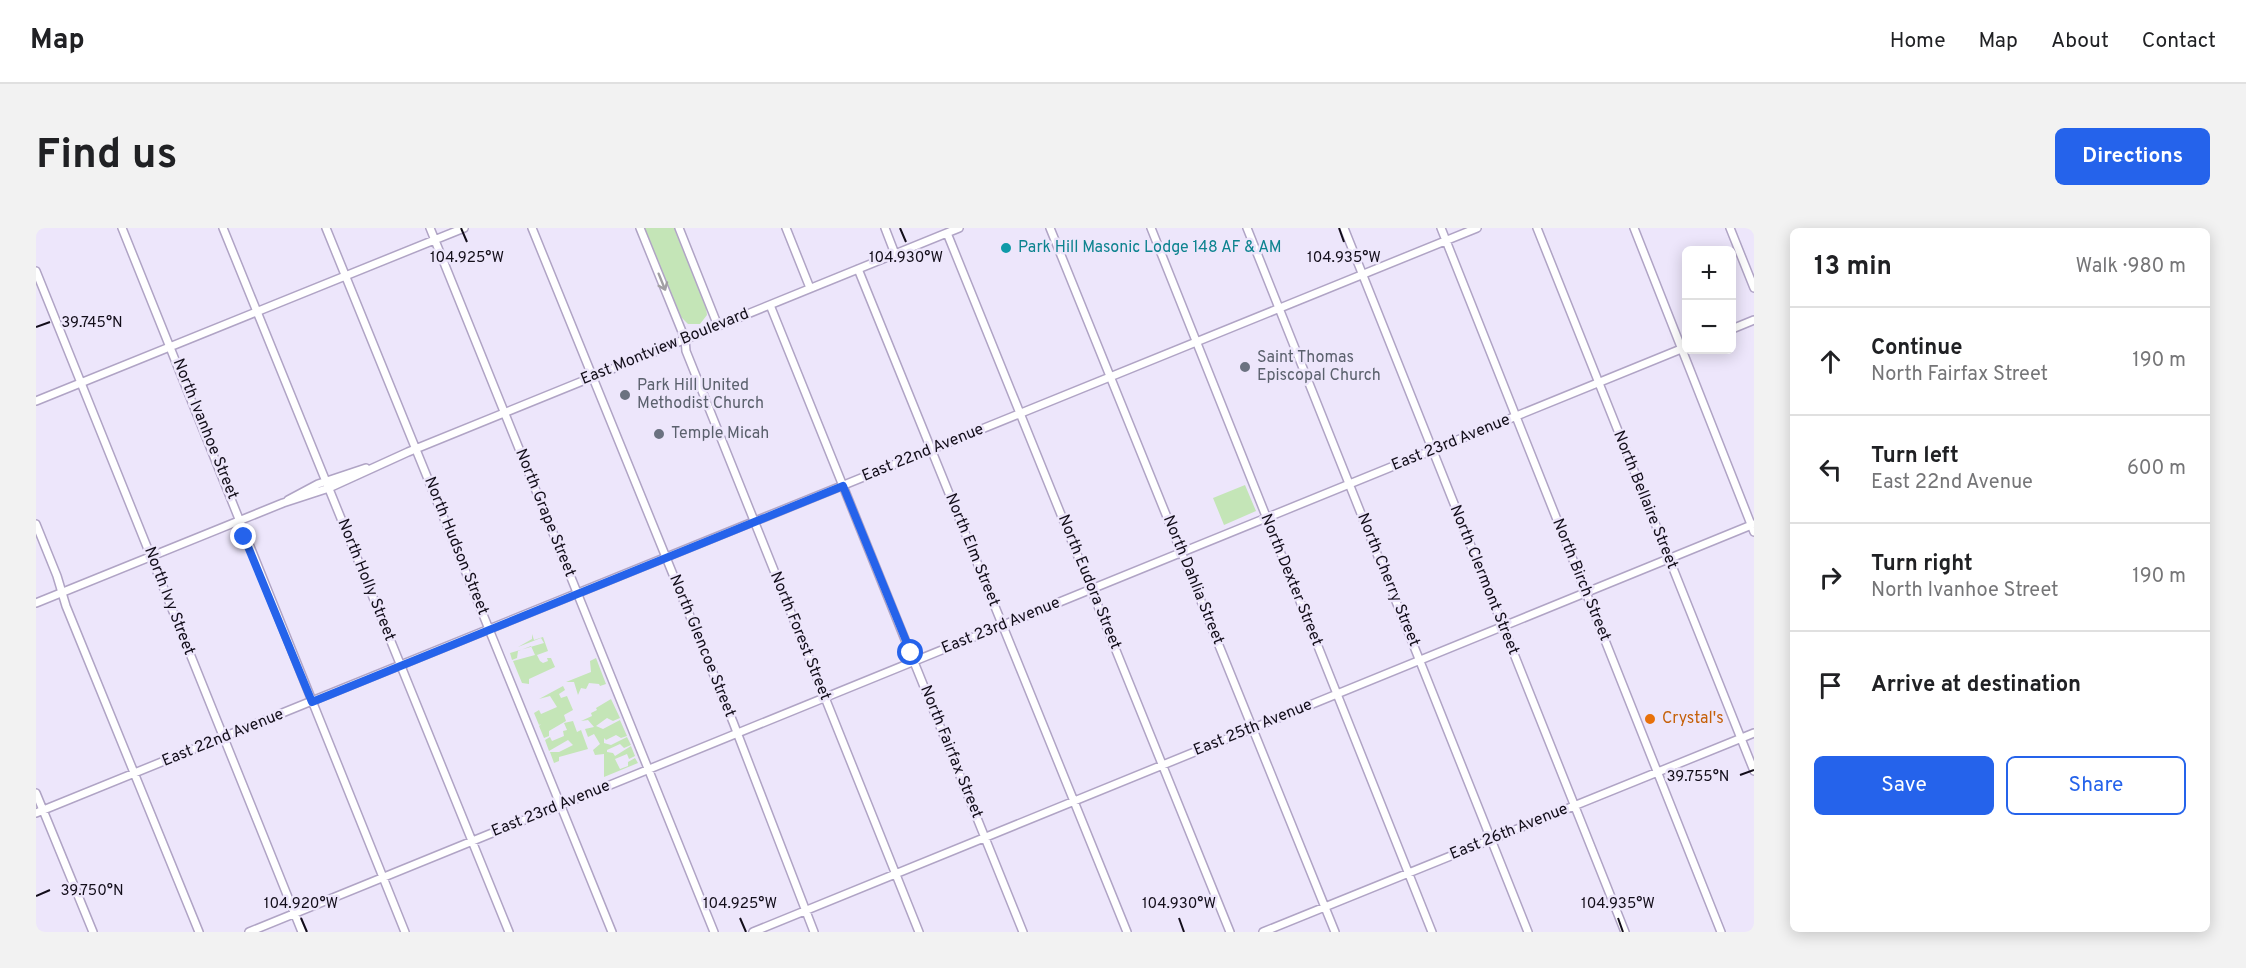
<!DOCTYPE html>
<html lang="en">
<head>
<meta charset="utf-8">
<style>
	:root { --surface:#fff; --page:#f2f2f2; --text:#202124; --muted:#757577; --line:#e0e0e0; --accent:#2563eb }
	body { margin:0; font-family:Overpass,sans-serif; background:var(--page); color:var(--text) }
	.controls { position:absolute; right:18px; top:18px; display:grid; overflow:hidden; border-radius:9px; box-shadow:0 3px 15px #0003 }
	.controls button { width:54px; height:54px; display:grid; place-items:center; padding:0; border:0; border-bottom:2px solid var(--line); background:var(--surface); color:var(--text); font:30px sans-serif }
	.stop { position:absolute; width:18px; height:18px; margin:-14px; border:4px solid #2563eb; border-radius:50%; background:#fff }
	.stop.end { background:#2563eb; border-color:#fff; box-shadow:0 2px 6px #0008 }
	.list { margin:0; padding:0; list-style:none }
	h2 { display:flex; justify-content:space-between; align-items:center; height:78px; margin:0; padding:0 24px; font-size:26px }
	h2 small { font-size:20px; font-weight:400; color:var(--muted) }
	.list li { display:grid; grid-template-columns:39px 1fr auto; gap:18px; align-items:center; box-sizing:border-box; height:108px; padding:0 24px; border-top:2px solid var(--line) }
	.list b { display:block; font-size:22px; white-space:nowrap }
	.list p { margin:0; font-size:20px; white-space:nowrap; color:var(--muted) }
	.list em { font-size:20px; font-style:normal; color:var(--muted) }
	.actions { display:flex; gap:12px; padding:18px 24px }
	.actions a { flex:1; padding:14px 0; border:2px solid var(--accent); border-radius:9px; text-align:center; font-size:21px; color:var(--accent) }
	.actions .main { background:var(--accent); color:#fff }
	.icon { flex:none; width:33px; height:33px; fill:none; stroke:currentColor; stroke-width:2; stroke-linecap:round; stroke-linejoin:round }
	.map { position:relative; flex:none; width:1718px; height:704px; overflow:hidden; border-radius:9px }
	header { display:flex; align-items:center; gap:36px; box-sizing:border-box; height:84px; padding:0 30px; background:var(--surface); border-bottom:2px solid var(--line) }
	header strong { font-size:28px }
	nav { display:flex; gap:33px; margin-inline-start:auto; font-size:21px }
	.intro { display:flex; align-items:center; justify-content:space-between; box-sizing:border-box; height:144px; padding:0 36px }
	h1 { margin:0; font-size:42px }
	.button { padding:15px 27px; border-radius:9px; background:var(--accent); color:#fff; font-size:21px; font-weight:700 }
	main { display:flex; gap:36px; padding:0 36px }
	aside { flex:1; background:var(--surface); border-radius:9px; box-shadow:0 3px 15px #0003 }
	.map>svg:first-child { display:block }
</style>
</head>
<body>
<header>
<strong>Map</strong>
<nav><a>Home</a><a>Map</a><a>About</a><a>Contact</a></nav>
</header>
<div class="intro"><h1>Find us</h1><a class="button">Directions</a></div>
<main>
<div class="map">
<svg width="1718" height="704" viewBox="0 0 1718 704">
	<rect width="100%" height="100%" fill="#ede6fb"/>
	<!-- green -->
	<path fill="#c4e5b7" d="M 607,0 L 638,0 L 670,79 L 671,87 L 664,96 L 652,96 L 643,87 Z
		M 1209,257 L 1220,283 L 1188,297 L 1177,270 Z
		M 496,406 L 498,412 L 507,409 L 512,423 L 501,427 L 504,433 L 507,435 L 512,433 L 511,430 L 515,430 L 519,439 L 493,451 L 493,456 L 486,455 L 477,433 L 499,427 L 495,418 L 482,423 L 481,430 L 476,432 L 474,425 L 508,415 L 505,410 L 482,419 L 496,411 Z
		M 560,430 L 570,456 L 564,458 L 563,456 L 553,455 L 550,461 L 545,460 L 542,467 L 538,454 L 530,454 L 555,444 L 554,433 Z
		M 527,458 L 529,462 L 523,466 L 525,470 L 531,468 L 537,482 L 528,487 L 530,493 L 513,503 L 513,508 L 508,510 L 503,498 L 505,496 L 503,497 L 498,485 L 503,482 L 505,486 L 521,479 L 514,468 L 503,471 Z
		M 575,471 L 584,490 L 577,493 L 571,490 L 560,498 L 567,501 L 584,492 L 591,508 L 585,510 L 580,507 L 570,512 L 568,510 L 568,515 L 575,517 L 591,509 L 595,517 L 588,520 L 584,516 L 571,522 L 571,524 L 577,525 L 579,528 L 595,518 L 599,528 L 593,531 L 591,526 L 579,531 L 584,541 L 592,538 L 592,534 L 599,530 L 602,535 L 568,549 L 568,526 L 559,527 L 557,522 L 564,516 L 558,506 L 552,509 L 549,501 L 558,499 L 552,492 L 545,493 L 556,488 L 555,485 L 561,482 L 560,480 Z
		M 537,493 L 541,504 L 545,502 L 552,521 L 523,529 L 523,533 L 518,535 L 514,524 L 523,524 L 537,517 L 532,512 L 513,523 L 509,512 L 514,509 L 516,513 L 528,508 L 527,503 L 531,502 L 528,495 Z"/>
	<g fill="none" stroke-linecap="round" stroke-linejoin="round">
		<!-- minor casing -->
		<g stroke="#b0a4c5" stroke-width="10">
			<path id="minor" d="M 86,0 L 369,704
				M 187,0 L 473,704
				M 290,0 L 576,704
				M 394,0 L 678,704
				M 496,0 L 697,494 L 778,704
				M 604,0 L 649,111 L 650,123 L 883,704
				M 643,0 L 682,98
				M 750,0 L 774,60
				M 849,0 L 859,26
				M 1014,0 L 1299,704
				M 1115,0 L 1396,704
				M 1211,0 L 1492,704
				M 1308,0 L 1589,704
				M 1405,0 L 1685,704
				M 1501,0 L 1718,543
				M 1598,0 L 1718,304
				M 1694,0 L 1718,60
				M 911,5 L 1194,704
				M 822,41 L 1091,704
				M 0,43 L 266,704
				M 734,77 L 987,704
				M 1696,101 L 1718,92
				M 0,173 L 428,0
				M 252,272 L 282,256 L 330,240
				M 0,296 L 21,348 L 30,378 L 163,704
				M 0,375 L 247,275 L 293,260 L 372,224 L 923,0
				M 0,565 L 57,704
				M 0,585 L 1441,0
				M 213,704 L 1650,119
				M 717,704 L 1718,296
				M 1227,704 L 1718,505"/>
		</g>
		<!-- minor -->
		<use href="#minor" stroke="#fff" stroke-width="7"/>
	</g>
	<!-- one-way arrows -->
	<defs><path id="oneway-shaft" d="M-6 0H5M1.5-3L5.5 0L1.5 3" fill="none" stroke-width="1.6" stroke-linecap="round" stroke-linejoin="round" transform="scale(1.5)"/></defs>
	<use stroke="#a19fa3" href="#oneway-shaft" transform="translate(626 54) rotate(68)"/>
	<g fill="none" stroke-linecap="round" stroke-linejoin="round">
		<!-- route -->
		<path stroke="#2563eb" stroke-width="8" d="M 208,309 L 276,474 L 807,258 L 875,425"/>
	</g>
	<!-- ticks -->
	<path fill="none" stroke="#130e1a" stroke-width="2" d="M 425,0 L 431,14M 864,0 L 870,14M 1303,0 L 1308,14M 0,99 L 14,94M 1704,547 L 1718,542M 0,668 L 14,662M 265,690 L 271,704M 704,690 L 710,704M 1143,690 L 1148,704M 1582,690 L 1587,704"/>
	<!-- markers -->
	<circle fill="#0f9aa8" stroke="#ede6fb" stroke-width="2" cx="970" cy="20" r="6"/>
	<g fill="#6b7280" stroke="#ede6fb" stroke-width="2">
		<circle cx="1209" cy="139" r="6"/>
		<circle cx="589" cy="167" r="6"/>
		<circle cx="623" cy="206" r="6"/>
	</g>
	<circle fill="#e8710a" stroke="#ede6fb" stroke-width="2" cx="1614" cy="491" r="6"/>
	<g text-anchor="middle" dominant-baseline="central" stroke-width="5" stroke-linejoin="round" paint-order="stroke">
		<!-- culture labels -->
		<g font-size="16" fill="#0d838f" stroke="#ede6fb" text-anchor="start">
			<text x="982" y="20">Park Hill Masonic Lodge 148 AF &amp; AM</text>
		</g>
		<!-- street labels -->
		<g font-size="16" fill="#130e1a" stroke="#ede6fb">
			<text transform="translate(629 119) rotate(-22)">East Montview Boulevard</text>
			<text transform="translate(169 201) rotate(68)">North Ivanhoe Street</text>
			<text transform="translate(1415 215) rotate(-22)">East 23rd Avenue</text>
			<text transform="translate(887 225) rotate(-22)">East 22nd Avenue</text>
			<text transform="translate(1609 272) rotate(68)">North Bellaire Street</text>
			<text transform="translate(509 285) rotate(68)">North Grape Street</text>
			<text transform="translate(420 318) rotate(68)">North Hudson Street</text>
			<text transform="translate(936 322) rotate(68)">North Elm Street</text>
			<text transform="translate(330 352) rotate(68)">North Holly Street</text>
			<text transform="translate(1157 352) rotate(68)">North Dahlia Street</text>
			<text transform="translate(1255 352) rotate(68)">North Dexter Street</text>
			<text transform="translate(1352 352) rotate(68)">North Cherry Street</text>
			<text transform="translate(1448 352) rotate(68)">North Clermont Street</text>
			<text transform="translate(1545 352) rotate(68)">North Birch Street</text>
			<text transform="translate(1053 354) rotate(68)">North Eudora Street</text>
			<text transform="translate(133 373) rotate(69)">North Ivy Street</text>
			<text transform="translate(965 398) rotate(-22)">East 23rd Avenue</text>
			<text transform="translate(764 408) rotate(68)">North Forest Street</text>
			<text transform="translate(666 418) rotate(68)">North Glencoe Street</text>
			<text transform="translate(1217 500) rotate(-22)">East 25th Avenue</text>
			<text transform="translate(187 510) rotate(-22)">East 22nd Avenue</text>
			<text transform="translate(915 524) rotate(68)">North Fairfax Street</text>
			<text transform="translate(515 581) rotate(-22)">East 23rd Avenue</text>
			<text transform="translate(1473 604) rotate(-22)">East 26th Avenue</text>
		</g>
		<!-- worship labels -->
		<g font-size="16" fill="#5b616d" stroke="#ede6fb" text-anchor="start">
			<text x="1221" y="130">Saint Thomas<tspan x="1221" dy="18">Episcopal Church</tspan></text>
			<text x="601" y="158">Park Hill United<tspan x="601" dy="18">Methodist Church</tspan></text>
			<text x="635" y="206">Temple Micah</text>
		</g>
		<!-- food labels -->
		<g font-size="16" fill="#c56008" stroke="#ede6fb" text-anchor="start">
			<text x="1626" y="491">Crystal's</text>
		</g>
	</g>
	<g font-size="15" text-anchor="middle" fill="#130e1a" stroke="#ede6fb" stroke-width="5" stroke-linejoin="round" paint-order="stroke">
		<text x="870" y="34">104.930°W</text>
		<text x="1308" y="34">104.935°W</text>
		<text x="431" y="34">104.925°W</text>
		<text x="56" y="99">39.745°N</text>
		<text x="1662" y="553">39.755°N</text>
		<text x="56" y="667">39.750°N</text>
		<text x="265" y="680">104.920°W</text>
		<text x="704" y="680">104.925°W</text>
		<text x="1143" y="680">104.930°W</text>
		<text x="1582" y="680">104.935°W</text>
	</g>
</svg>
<div class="controls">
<button>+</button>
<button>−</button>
</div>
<div class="stop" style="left:875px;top:425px"></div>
<div class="stop end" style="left:208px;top:309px"></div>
</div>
<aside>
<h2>13 min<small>Walk · 980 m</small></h2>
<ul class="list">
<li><svg class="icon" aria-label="ahead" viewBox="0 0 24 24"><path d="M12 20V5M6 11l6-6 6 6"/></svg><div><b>Continue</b><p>North Fairfax Street</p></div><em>190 m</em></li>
<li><svg class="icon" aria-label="left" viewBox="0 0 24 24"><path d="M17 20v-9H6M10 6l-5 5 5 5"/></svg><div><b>Turn left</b><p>East 22nd Avenue</p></div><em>600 m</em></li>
<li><svg class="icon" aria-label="right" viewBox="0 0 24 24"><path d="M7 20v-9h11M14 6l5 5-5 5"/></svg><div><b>Turn right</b><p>North Ivanhoe Street</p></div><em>190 m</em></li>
<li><svg class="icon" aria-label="arrive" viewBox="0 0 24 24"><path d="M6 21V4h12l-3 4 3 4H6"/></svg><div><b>Arrive at destination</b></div></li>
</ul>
<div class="actions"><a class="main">Save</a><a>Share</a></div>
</aside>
</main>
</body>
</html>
